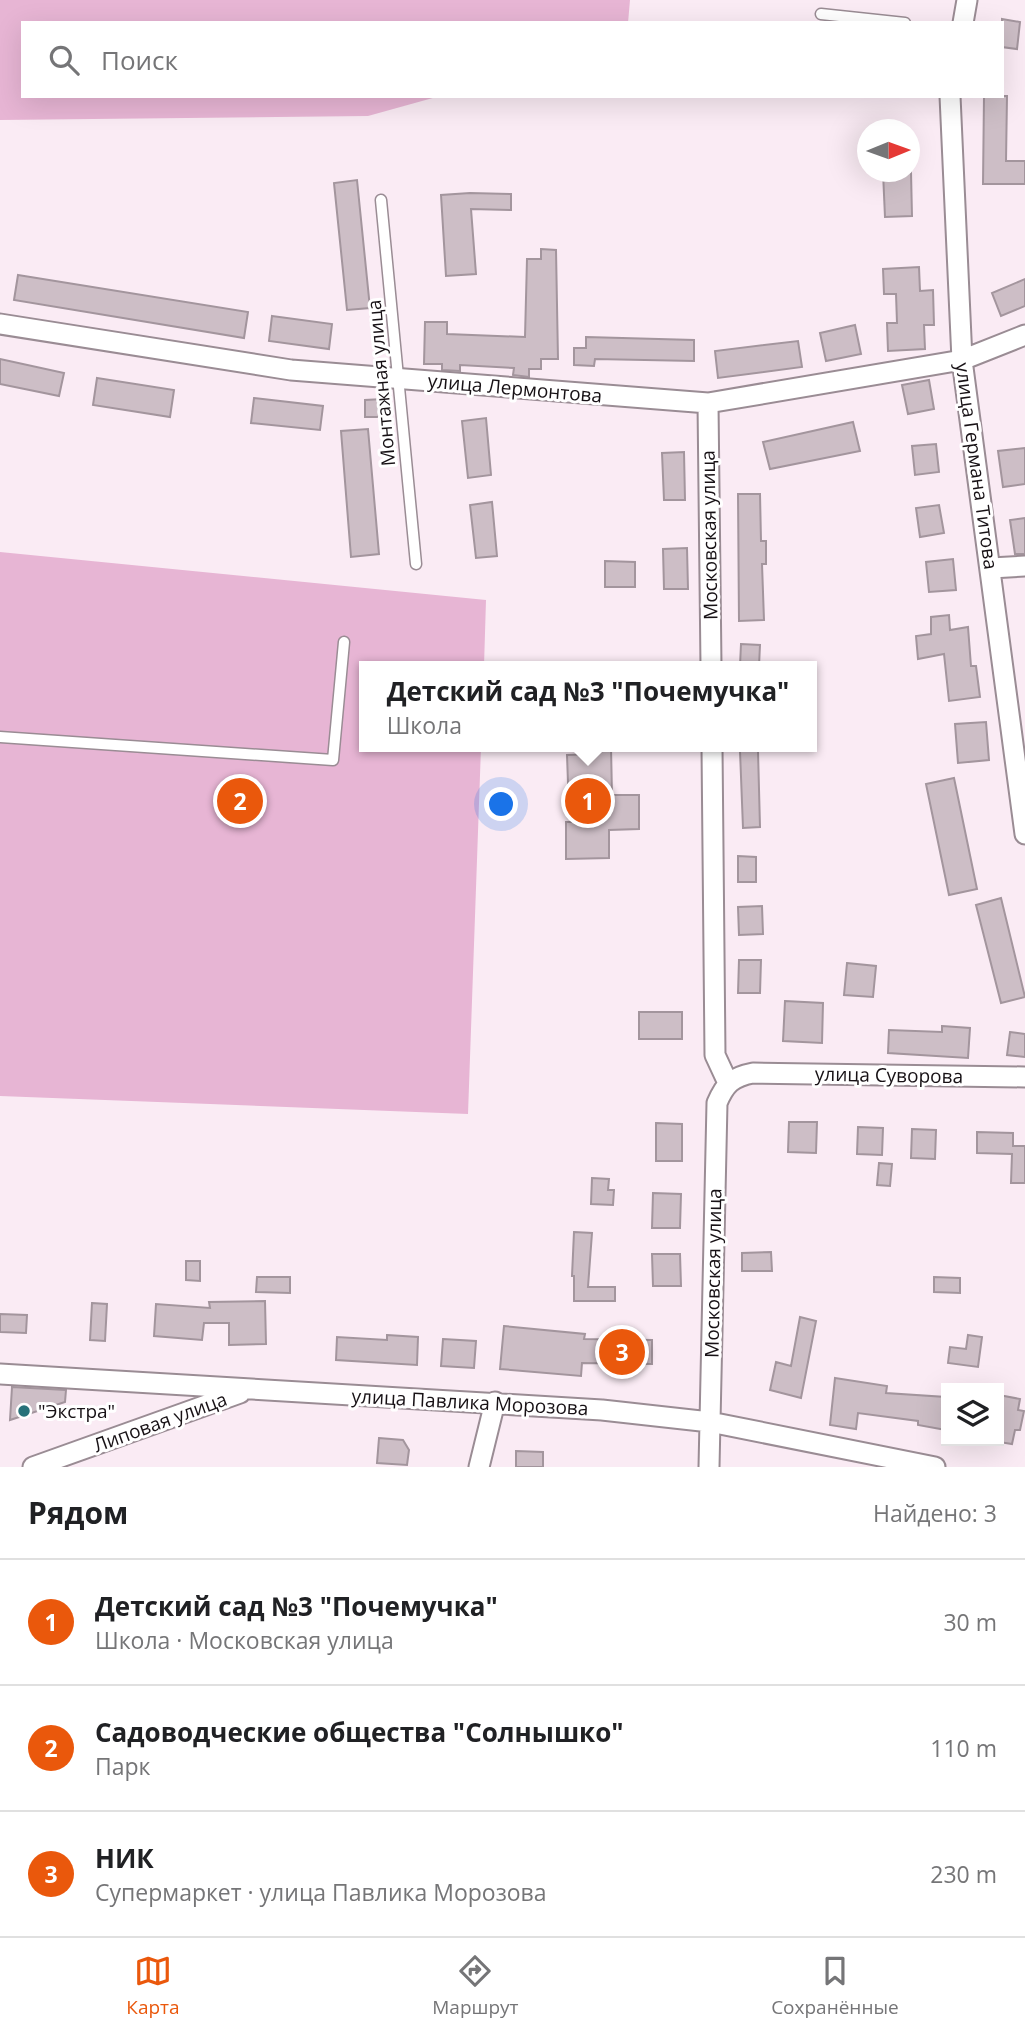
<!DOCTYPE html>
<html lang="ru">
<head>
<meta charset="utf-8">
<style>
	:root { --surface:#fff; --page:#f2f2f2; --text:#202124; --muted:#757577; --line:#e0e0e0; --accent:#ea580c }
	body { margin:0; font-family:"Open Sans",sans-serif; background:var(--page); color:var(--text) }
	.controls { position:absolute; right:21px; bottom:21px; display:grid; overflow:hidden; border-radius:0px; box-shadow:0 7px 28px #0002 }
	.controls button { width:63px; height:63px; display:grid; place-items:center; padding:0; border:0; border-bottom:2px solid var(--line); background:var(--surface); color:var(--text); font:35px sans-serif }
	.compass { position:absolute; left:857px; top:119px; width:63px; height:63px; border-radius:50%; background:var(--surface); box-shadow:0 7px 28px #0002; rotate:89deg }
	.you { position:absolute; left:502px; top:805px; width:24px; height:24px; margin:-18px; border:5px solid #fff; border-radius:50%; background:#1a73e8; box-shadow:0 0 0 10px #1a73e833 }
	.badge { display:grid; place-items:center; width:46px; height:46px; border-radius:50%; background:var(--accent); color:#fff; font-size:23px; font-weight:700 }
	.pin { position:absolute; translate:-50% -50%; border:4px solid #fff; box-shadow:0 2px 7px #0006 }
	.popup { position:absolute; left:359px; top:661px; width:458px; height:91px; box-sizing:border-box; display:grid; place-content:center; border-radius:0px; background:var(--surface); filter:drop-shadow(0 2px 5px #0005); font-size:23px; white-space:nowrap; color:var(--muted) }
	.popup b { font-size:26px; color:var(--text) }
	.popup::after { content:''; position:absolute; left:50%; top:100%; margin-left:-14px; border:14px solid transparent; border-top-color:var(--surface) }
	.list { margin:0; padding:0; list-style:none }
	h2 { display:flex; justify-content:space-between; align-items:center; height:91px; margin:0; padding:0 28px; font-size:30px }
	h2 small { font-size:23px; font-weight:400; color:var(--muted) }
	.list li { display:grid; grid-template-columns:46px 1fr auto; gap:21px; align-items:center; box-sizing:border-box; height:126px; padding:0 28px; border-top:2px solid var(--line) }
	.list b { display:block; font-size:26px; white-space:nowrap }
	.list p { margin:0; font-size:23px; white-space:nowrap; color:var(--muted) }
	.list em { font-size:23px; font-style:normal; color:var(--muted) }
	.icon { flex:none; width:38px; height:38px; fill:none; stroke:currentColor; stroke-width:2; stroke-linecap:round; stroke-linejoin:round }
	.map { position:relative; flex:none; width:1025px; height:1467px; overflow:hidden }
	.search { position:absolute; background:var(--surface); box-shadow:0 7px 28px #0002; left:21px; right:21px; top:21px; height:77px; display:flex; align-items:center; gap:18px; box-sizing:border-box; padding:0 24px; border-radius:0px; color:var(--muted); font-size:26px }
	.sheet { height:469px; background:var(--surface) }
	nav { display:flex; justify-content:space-around; align-items:center; box-sizing:border-box; height:98px; border-top:2px solid var(--line); background:var(--surface); font-size:19px; color:var(--muted) }
	nav a { display:grid; justify-items:center; gap:4px }
	nav .on { color:var(--accent) }
	.map>svg:first-child { display:block }
</style>
</head>
<body>
<div class="map">
<svg width="1025" height="1467" viewBox="0 0 1025 1467">
	<rect width="100%" height="100%" fill="#faebf4"/>
	<!-- green -->
	<path fill="#e7b5d4" d="M 0,0 L 630,0 L 628,23 L 23,23 L 23,96 L 440,96 L 368,116 L 0,120 Z
		M 0,552 L 486,600 L 484,666 L 364,666 L 364,747 L 481,747 L 468,1114 L 0,1096 Z"/>
	<!-- building -->
	<path fill="#cdbec6" stroke="#a3959d" stroke-width="2" d="M 1002,19 L 1020,22 L 1017,49 L 1002,47 Z
		M 984,96 L 1007,96 L 1006,161 L 1025,161 L 1025,184 L 983,184 Z
		M 883,172 L 911,172 L 912,216 L 885,217 Z
		M 357,180 L 370,308 L 347,310 L 334,183 Z
		M 470,193 L 511,194 L 511,210 L 471,209 L 476,274 L 446,276 L 441,195 Z
		M 541,249 L 556,250 L 558,359 L 541,359 L 541,369 L 529,369 L 529,377 L 513,375 L 514,368 L 460,365 L 460,371 L 442,370 L 442,364 L 424,364 L 425,322 L 447,322 L 447,334 L 525,337 L 527,259 L 541,259 Z
		M 919,267 L 920,291 L 933,290 L 934,325 L 924,325 L 925,349 L 888,351 L 887,323 L 897,323 L 896,294 L 884,294 L 883,269 Z
		M 18,275 L 248,312 L 244,338 L 14,300 Z
		M 1025,279 L 1025,306 L 1001,316 L 992,293 Z
		M 272,316 L 332,324 L 329,349 L 269,341 Z
		M 855,325 L 861,354 L 826,361 L 820,333 Z
		M 586,337 L 694,340 L 694,361 L 595,359 L 594,366 L 574,365 L 574,348 L 586,348 Z
		M 798,341 L 802,367 L 718,378 L 715,351 Z
		M 0,359 L 64,373 L 59,396 L 0,384 Z
		M 97,378 L 174,390 L 170,417 L 93,405 Z
		M 929,380 L 934,409 L 908,414 L 902,385 Z
		M 254,398 L 323,406 L 320,430 L 251,423 Z
		M 383,399 L 383,417 L 365,417 L 365,400 Z
		M 486,418 L 491,475 L 468,478 L 462,421 Z
		M 853,422 L 860,451 L 770,469 L 763,442 Z
		M 368,429 L 379,554 L 351,557 L 341,431 Z
		M 936,444 L 939,472 L 915,475 L 912,446 Z
		M 1025,448 L 1025,484 L 1003,487 L 998,451 Z
		M 684,452 L 685,500 L 664,500 L 662,453 Z
		M 738,494 L 760,494 L 761,541 L 766,541 L 766,564 L 762,564 L 764,620 L 739,621 Z
		M 492,502 L 497,556 L 476,558 L 470,505 Z
		M 939,505 L 944,533 L 920,537 L 916,508 Z
		M 1025,518 L 1025,554 L 1015,554 L 1010,520 Z
		M 687,548 L 688,589 L 664,589 L 663,549 Z
		M 953,559 L 956,590 L 929,592 L 926,562 Z
		M 605,561 L 635,562 L 635,587 L 605,587 Z
		M 949,615 L 950,630 L 968,627 L 971,666 L 976,666 L 980,697 L 949,701 L 944,654 L 918,659 L 916,636 L 931,634 L 931,617 Z
		M 741,644 L 760,645 L 759,666 L 740,666 Z
		M 986,722 L 989,760 L 958,763 L 955,724 Z
		M 596,747 L 611,747 L 612,795 L 639,795 L 639,829 L 609,830 L 609,858 L 566,859 L 566,822 L 597,822 L 596,782 L 568,783 L 567,755 L 596,754 Z
		M 740,751 L 758,751 L 760,827 L 743,828 Z
		M 954,778 L 977,889 L 949,895 L 926,784 Z
		M 738,856 L 756,857 L 756,882 L 738,882 Z
		M 1001,898 L 1025,997 L 1001,1003 L 976,905 Z
		M 762,906 L 763,934 L 739,935 L 738,907 Z
		M 739,960 L 761,960 L 760,993 L 738,993 Z
		M 847,963 L 876,966 L 873,997 L 844,995 Z
		M 785,1001 L 823,1003 L 822,1043 L 783,1041 Z
		M 639,1012 L 682,1012 L 682,1039 L 639,1039 Z
		M 942,1026 L 970,1028 L 968,1058 L 888,1053 L 889,1030 L 942,1032 Z
		M 1010,1032 L 1025,1034 L 1025,1057 L 1007,1055 Z
		M 789,1122 L 817,1122 L 816,1153 L 788,1152 Z
		M 656,1123 L 682,1124 L 682,1161 L 656,1161 Z
		M 858,1127 L 883,1128 L 882,1155 L 857,1154 Z
		M 912,1129 L 936,1130 L 935,1159 L 911,1158 Z
		M 977,1132 L 1013,1133 L 1013,1146 L 1025,1146 L 1025,1183 L 1011,1183 L 1012,1154 L 977,1153 Z
		M 879,1163 L 892,1164 L 890,1186 L 877,1185 Z
		M 592,1178 L 609,1179 L 608,1190 L 614,1190 L 613,1205 L 591,1204 Z
		M 653,1193 L 681,1194 L 680,1228 L 652,1228 Z
		M 574,1232 L 592,1233 L 588,1287 L 615,1287 L 615,1301 L 574,1301 L 574,1276 L 572,1276 Z
		M 771,1252 L 772,1271 L 742,1271 L 742,1253 Z
		M 652,1254 L 680,1254 L 681,1286 L 653,1286 Z
		M 186,1261 L 200,1261 L 200,1281 L 186,1280 Z
		M 257,1277 L 290,1277 L 290,1293 L 256,1292 Z
		M 934,1277 L 960,1278 L 960,1293 L 934,1292 Z
		M 265,1301 L 266,1344 L 229,1345 L 229,1323 L 204,1323 L 202,1340 L 154,1336 L 156,1304 L 210,1308 L 209,1302 Z
		M 92,1303 L 107,1304 L 105,1341 L 90,1340 Z
		M 0,1314 L 27,1315 L 26,1333 L 0,1332 Z
		M 800,1317 L 816,1321 L 801,1398 L 770,1390 L 776,1362 L 791,1366 Z
		M 504,1326 L 585,1334 L 584,1339 L 652,1340 L 652,1364 L 582,1363 L 581,1376 L 500,1369 Z
		M 387,1335 L 418,1337 L 417,1365 L 336,1360 L 337,1337 L 387,1340 Z
		M 968,1335 L 982,1337 L 978,1367 L 948,1363 L 950,1347 L 966,1349 Z
		M 443,1339 L 476,1341 L 474,1368 L 441,1366 Z
		M 835,1378 L 887,1386 L 886,1393 L 946,1397 L 946,1430 L 918,1425 L 918,1421 L 858,1413 L 856,1429 L 830,1425 Z
		M 12,1387 L 66,1390 L 65,1402 L 10,1420 Z
		M 999,1395 L 1020,1399 L 1018,1410 L 1024,1411 L 1020,1430 L 1015,1430 L 1012,1444 L 999,1442 Z
		M 379,1438 L 403,1440 L 409,1450 L 407,1465 L 377,1463 Z
		M 516,1451 L 543,1452 L 543,1467 L 516,1467 Z"/>
	<g fill="none" stroke-linecap="round" stroke-linejoin="round">
		<!-- service casing -->
		<g stroke="#9a8c94" stroke-width="13">
			<path id="service" d="M 821,14 L 905,23
				M 381,200 L 416,564
				M 0,737 L 333,760 L 344,642"/>
		</g>
		<!-- minor casing -->
		<g stroke="#9a8c94" stroke-width="23">
			<path id="minor" d="M 963,23 L 967,0
				M 950,96 L 962,360 L 1025,834
				M 0,324 L 291,370 L 708,403 L 962,360 L 1025,335
				M 708,403 L 711,666
				M 991,568 L 1025,566
				M 712,747 L 715,1055 L 728,1083
				M 0,1374 L 602,1410 L 710,1422 L 935,1467
				M 33,1467 L 240,1393
				M 479,1467 L 495,1402
				M 709,1467 L 717,1103 C 725,1084 732,1077 753,1073 L 1025,1077"/>
		</g>
		<!-- service -->
		<use href="#service" stroke="#fff" stroke-width="10"/>
		<!-- minor -->
		<use href="#minor" stroke="#fff" stroke-width="19"/>
	</g>
	<!-- markers -->
	<circle fill="#277179" stroke="#fff" stroke-width="2.5" cx="24" cy="1411" r="7"/>
	<g text-anchor="middle" dominant-baseline="central" stroke-width="6" stroke-linejoin="round" paint-order="stroke">
		<!-- street labels -->
		<g font-size="19" fill="#171115" stroke="#fff">
			<text transform="translate(381 383) rotate(-95)">Монтажная улица</text>
			<text transform="translate(515 388) rotate(5)">улица Лермонтова</text>
			<text transform="translate(977 466) rotate(82)">улица Германа Титова</text>
			<text transform="translate(709 535) rotate(-91)">Московская улица</text>
			<text transform="translate(889 1075) rotate(1)">улица Суворова</text>
			<text transform="translate(713 1273) rotate(-89)">Московская улица</text>
			<text transform="translate(470 1402) rotate(3)">улица Павлика Морозова</text>
			<text transform="translate(160 1422) rotate(-20)">Липовая улица</text>
		</g>
		<!-- poi labels -->
		<g font-size="19" fill="#171115" stroke="#fff" text-anchor="start">
			<text x="38" y="1411">"Экстра"</text>
		</g>
	</g>
</svg>
<div class="controls">
<button><svg class="icon" aria-label="layers" viewBox="0 0 24 24"><path d="M12 4l9 5-9 5-9-5zM3 14l9 5 9-5"/></svg></button>
</div>
<svg class="compass" viewBox="-18 -18 36 36"><path d="M0-13l5 13h-10z" fill="#e53935"/><path d="M0 13l5-13h-10z" fill="#757577"/></svg>
<div class="you"></div>
<div class="pin badge" style="left:588px;top:801px">1</div>
<div class="popup"><b>Детский сад №3 &quot;Почемучка&quot;</b>Школа</div>
<div class="pin badge" style="left:240px;top:801px">2</div>
<div class="pin badge" style="left:622px;top:1352px">3</div>
<div class="search"><svg class="icon" aria-label="search" viewBox="0 0 24 24"><circle cx="10" cy="10" r="6"/><path d="M15 15l6 6"/></svg>Поиск</div>
</div>
<section class="sheet">
<h2>Рядом<small>Найдено: 3</small></h2>
<ul class="list">
<li><span class="badge">1</span><div><b>Детский сад №3 &quot;Почемучка&quot;</b><p>Школа · Московская улица</p></div><em>30 m</em></li>
<li><span class="badge">2</span><div><b>Садоводческие общества &quot;Солнышко&quot;</b><p>Парк</p></div><em>110 m</em></li>
<li><span class="badge">3</span><div><b>НИК</b><p>Супермаркет · улица Павлика Морозова</p></div><em>230 m</em></li>
</ul>
</section>
<nav>
<a class="on"><svg class="icon" aria-label="map" viewBox="0 0 24 24"><path d="M3 6l6-2 6 2 6-2v14l-6 2-6-2-6 2zM9 4v14M15 6v14"/></svg>Карта</a>
<a><svg class="icon" aria-label="directions" viewBox="0 0 24 24"><path d="M12 3l9 9-9 9-9-9zM9 14v-3h6M13 9l2 2-2 2"/></svg>Маршрут</a>
<a><svg class="icon" aria-label="saved" viewBox="0 0 24 24"><path d="M7 4h10v16l-5-4-5 4z"/></svg>Сохранённые</a>
</nav>
</body>
</html>
